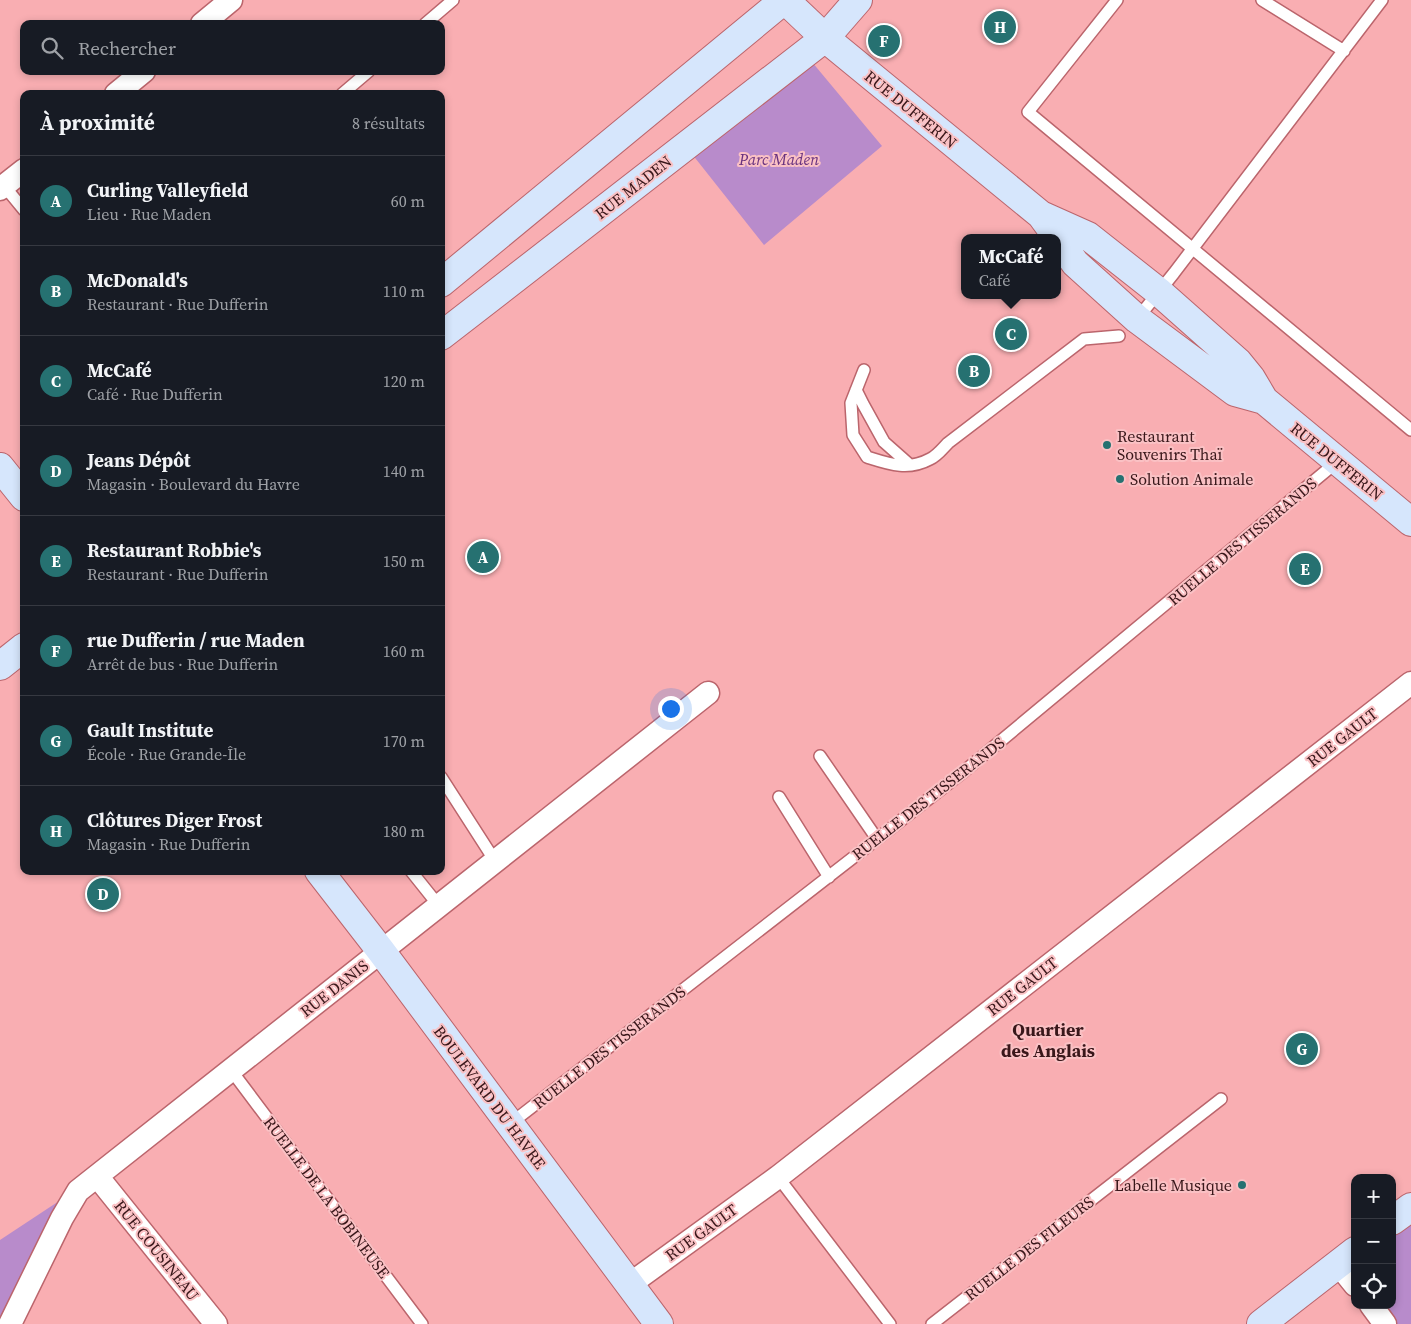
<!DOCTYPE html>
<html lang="fr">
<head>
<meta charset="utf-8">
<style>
	:root { --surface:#171b24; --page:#20242c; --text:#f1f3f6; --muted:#9ea1a6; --line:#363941; --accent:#267171 }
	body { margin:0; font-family:"Source Serif 4",serif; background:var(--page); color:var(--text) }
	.controls { position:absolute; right:15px; bottom:15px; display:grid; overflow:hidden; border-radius:10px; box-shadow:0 2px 8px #0003 }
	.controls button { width:45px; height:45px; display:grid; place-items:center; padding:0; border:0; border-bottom:1px solid var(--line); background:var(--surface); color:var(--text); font:25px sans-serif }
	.you { position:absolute; left:670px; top:708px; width:18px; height:18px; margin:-12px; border:4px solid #fff; border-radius:50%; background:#1a73e8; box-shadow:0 0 0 8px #1a73e833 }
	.badge { display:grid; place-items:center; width:32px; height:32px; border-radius:50%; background:var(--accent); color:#fff; font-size:16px; font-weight:700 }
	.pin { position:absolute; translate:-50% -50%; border:2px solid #fff; box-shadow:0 1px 5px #0006 }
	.popup { position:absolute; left:961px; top:234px; width:100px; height:65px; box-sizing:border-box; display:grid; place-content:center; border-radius:10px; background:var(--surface); filter:drop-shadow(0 1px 4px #0005); font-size:16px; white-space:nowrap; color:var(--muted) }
	.popup b { font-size:19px; color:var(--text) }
	.popup::after { content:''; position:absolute; left:50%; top:100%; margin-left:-10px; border:10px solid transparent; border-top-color:var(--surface) }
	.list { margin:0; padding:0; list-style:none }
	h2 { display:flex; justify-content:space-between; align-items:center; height:65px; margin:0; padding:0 20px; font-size:21px }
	h2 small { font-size:16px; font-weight:400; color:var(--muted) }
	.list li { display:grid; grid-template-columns:32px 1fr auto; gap:15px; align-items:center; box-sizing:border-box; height:90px; padding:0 20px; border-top:1px solid var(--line) }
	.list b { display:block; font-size:19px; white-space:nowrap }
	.list p { margin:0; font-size:16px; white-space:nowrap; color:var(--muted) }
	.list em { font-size:16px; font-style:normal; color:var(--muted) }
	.icon { flex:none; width:28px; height:28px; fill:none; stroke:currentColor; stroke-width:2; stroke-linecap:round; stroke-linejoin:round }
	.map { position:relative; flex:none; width:1411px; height:1324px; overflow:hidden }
	.search { position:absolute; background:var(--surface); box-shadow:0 2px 8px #0003; left:20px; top:20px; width:425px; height:55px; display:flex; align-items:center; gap:12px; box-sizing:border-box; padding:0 18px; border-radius:10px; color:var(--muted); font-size:19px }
	.panel { position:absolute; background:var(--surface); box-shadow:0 2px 8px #0003; left:20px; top:90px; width:425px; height:785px; border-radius:10px }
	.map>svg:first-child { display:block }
</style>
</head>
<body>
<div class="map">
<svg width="1411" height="1324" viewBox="0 0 1411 1324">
	<rect width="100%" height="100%" fill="#f9aeb2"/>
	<!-- park -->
	<path fill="#b88bcb" d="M 812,62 L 882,146 L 764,245 L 692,154 Z
		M 97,1176 L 0,1324 L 0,1240 Z
		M 1411,1207 L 1411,1324 L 1385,1324 L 1371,1305 L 1392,1305 L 1392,1221 Z"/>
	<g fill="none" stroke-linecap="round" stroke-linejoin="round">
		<!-- lane casing -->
		<g stroke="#bb656c" stroke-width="14">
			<path id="lane" d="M 1117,0 L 1028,112 L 1411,430
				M 1262,0 L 1344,51
				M 425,24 L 453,0
				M 342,94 L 369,71
				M 1,182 L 24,210
				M 1137,319 L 1174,273 L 1382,0
				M 864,370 L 851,403 L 853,435 L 867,457 C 889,464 908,471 930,459 C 937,456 943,448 948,443 L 1084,339 L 1119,336
				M 856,390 L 863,404 L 884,442 L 910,465
				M 820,756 L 877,839
				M 441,777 L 495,861
				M 779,797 L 829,877
				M 411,871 L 439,906
				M 231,1070 L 422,1324
				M 510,1124 L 962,773 L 1338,461
				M 778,1177 L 890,1324
				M 932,1324 L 1221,1099"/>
		</g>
		<!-- street casing -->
		<g stroke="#bb656c" stroke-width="25">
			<path id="street" d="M 202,24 L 231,0
				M 116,94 L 144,71
				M 0,189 L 24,170
				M 97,1176 L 216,1324
				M 1338,1264 L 1355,1285
				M 630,1284 L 778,1177 L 1411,683
				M 1371,1305 L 1385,1324
				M 10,1324 L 62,1218 L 78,1191 L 708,693"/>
		</g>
		<!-- secondary casing -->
		<g stroke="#bb656c" stroke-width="30">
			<path id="secondary" d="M 785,0 L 825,38 L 1041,215 L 1052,230
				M 1041,215 L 1088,236 L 1159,292 L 1238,362 L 1251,378 L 1264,400 L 1411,522
				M 1057,238 L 1075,263 L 1137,319 L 1235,392 L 1264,400
				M 441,283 L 784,0
				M 441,336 L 825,38 L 858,0
				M 0,467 L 24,497
				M 0,666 L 24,647
				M 319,871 L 381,951 L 659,1324
				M 1392,1221 L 1411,1207
				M 1261,1324 L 1355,1251"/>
		</g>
		<!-- lane -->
		<use href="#lane" stroke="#fff" stroke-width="11"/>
		<!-- street -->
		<use href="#street" stroke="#fff" stroke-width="22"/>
		<!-- secondary -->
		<use href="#secondary" stroke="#d6e6fc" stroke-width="28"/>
	</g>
	<!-- markers -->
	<g fill="#267171" stroke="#fac1c4" stroke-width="2">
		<circle cx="1107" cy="445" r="5"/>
		<circle cx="1120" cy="479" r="5"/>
		<circle cx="1242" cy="1185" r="5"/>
	</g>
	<g text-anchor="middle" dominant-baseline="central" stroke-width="4" stroke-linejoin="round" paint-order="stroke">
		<!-- street labels -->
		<g font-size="16" fill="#39171a" stroke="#fac1c4">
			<text transform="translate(911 109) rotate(39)">RUE DUFFERIN</text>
			<text transform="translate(633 187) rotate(-38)">RUE MADEN</text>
			<text transform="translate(1337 461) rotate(39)">RUE DUFFERIN</text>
			<text transform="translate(1242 541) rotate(-40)">RUELLE DES TISSERANDS</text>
			<text transform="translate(1342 737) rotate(-38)">RUE GAULT</text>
			<text transform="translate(928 798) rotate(-38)">RUELLE DES TISSERANDS</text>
			<text transform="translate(1022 986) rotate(-38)">RUE GAULT</text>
			<text transform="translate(334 988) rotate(-38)">RUE DANIS</text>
			<text transform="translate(609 1047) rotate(-38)">RUELLE DES TISSERANDS</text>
			<text transform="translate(490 1097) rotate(53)">BOULEVARD DU HAVRE</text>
			<text transform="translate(327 1197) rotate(53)">RUELLE DE LA BOBINEUSE</text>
			<text transform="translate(701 1232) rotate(-36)">RUE GAULT</text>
			<text transform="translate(1029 1248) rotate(-38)">RUELLE DES FILEURS</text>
			<text transform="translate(157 1250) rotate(51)">RUE COUSINEAU</text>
		</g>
		<!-- park labels -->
		<g font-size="16" font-style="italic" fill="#69327f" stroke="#fac1c4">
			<text x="779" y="159">Parc Maden</text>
		</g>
		<!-- poi labels -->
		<g font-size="16" fill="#39171a" stroke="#fac1c4" text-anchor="start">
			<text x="1117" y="436">Restaurant<tspan x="1117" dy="18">Souvenirs Thaï</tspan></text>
			<text x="1130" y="479">Solution Animale</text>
			<text x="1232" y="1185" text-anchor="end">Labelle Musique</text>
		</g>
		<!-- neighbourhood labels -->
		<g font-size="18" font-weight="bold" fill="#39171a" stroke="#fac1c4">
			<text x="1048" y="1029">Quartier<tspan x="1048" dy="21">des Anglais</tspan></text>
		</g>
	</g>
</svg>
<div class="controls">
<button>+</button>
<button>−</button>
<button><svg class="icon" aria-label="locate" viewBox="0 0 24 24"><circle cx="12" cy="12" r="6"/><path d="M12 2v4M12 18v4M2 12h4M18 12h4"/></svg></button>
</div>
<div class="you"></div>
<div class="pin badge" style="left:483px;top:557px">A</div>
<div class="pin badge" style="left:974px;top:371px">B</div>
<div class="pin badge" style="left:1011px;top:334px">C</div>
<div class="popup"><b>McCafé</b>Café</div>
<div class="pin badge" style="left:103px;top:894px">D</div>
<div class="pin badge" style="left:1305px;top:569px">E</div>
<div class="pin badge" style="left:884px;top:41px">F</div>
<div class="pin badge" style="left:1302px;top:1049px">G</div>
<div class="pin badge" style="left:1000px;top:27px">H</div>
<div class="search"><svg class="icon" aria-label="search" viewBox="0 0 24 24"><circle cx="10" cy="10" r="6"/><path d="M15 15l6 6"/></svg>Rechercher</div>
<section class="panel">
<h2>À proximité<small>8 résultats</small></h2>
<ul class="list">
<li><span class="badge">A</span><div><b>Curling Valleyfield</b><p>Lieu · Rue Maden</p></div><em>60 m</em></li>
<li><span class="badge">B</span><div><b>McDonald's</b><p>Restaurant · Rue Dufferin</p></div><em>110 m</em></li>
<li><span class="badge">C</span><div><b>McCafé</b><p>Café · Rue Dufferin</p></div><em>120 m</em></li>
<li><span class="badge">D</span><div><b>Jeans Dépôt</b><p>Magasin · Boulevard du Havre</p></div><em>140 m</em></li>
<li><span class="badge">E</span><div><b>Restaurant Robbie's</b><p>Restaurant · Rue Dufferin</p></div><em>150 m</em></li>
<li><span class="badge">F</span><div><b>rue Dufferin / rue Maden</b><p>Arrêt de bus · Rue Dufferin</p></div><em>160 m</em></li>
<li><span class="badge">G</span><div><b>Gault Institute</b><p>École · Rue Grande-Île</p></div><em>170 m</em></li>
<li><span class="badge">H</span><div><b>Clôtures Diger Frost</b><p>Magasin · Rue Dufferin</p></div><em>180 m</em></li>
</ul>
</section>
</div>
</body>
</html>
